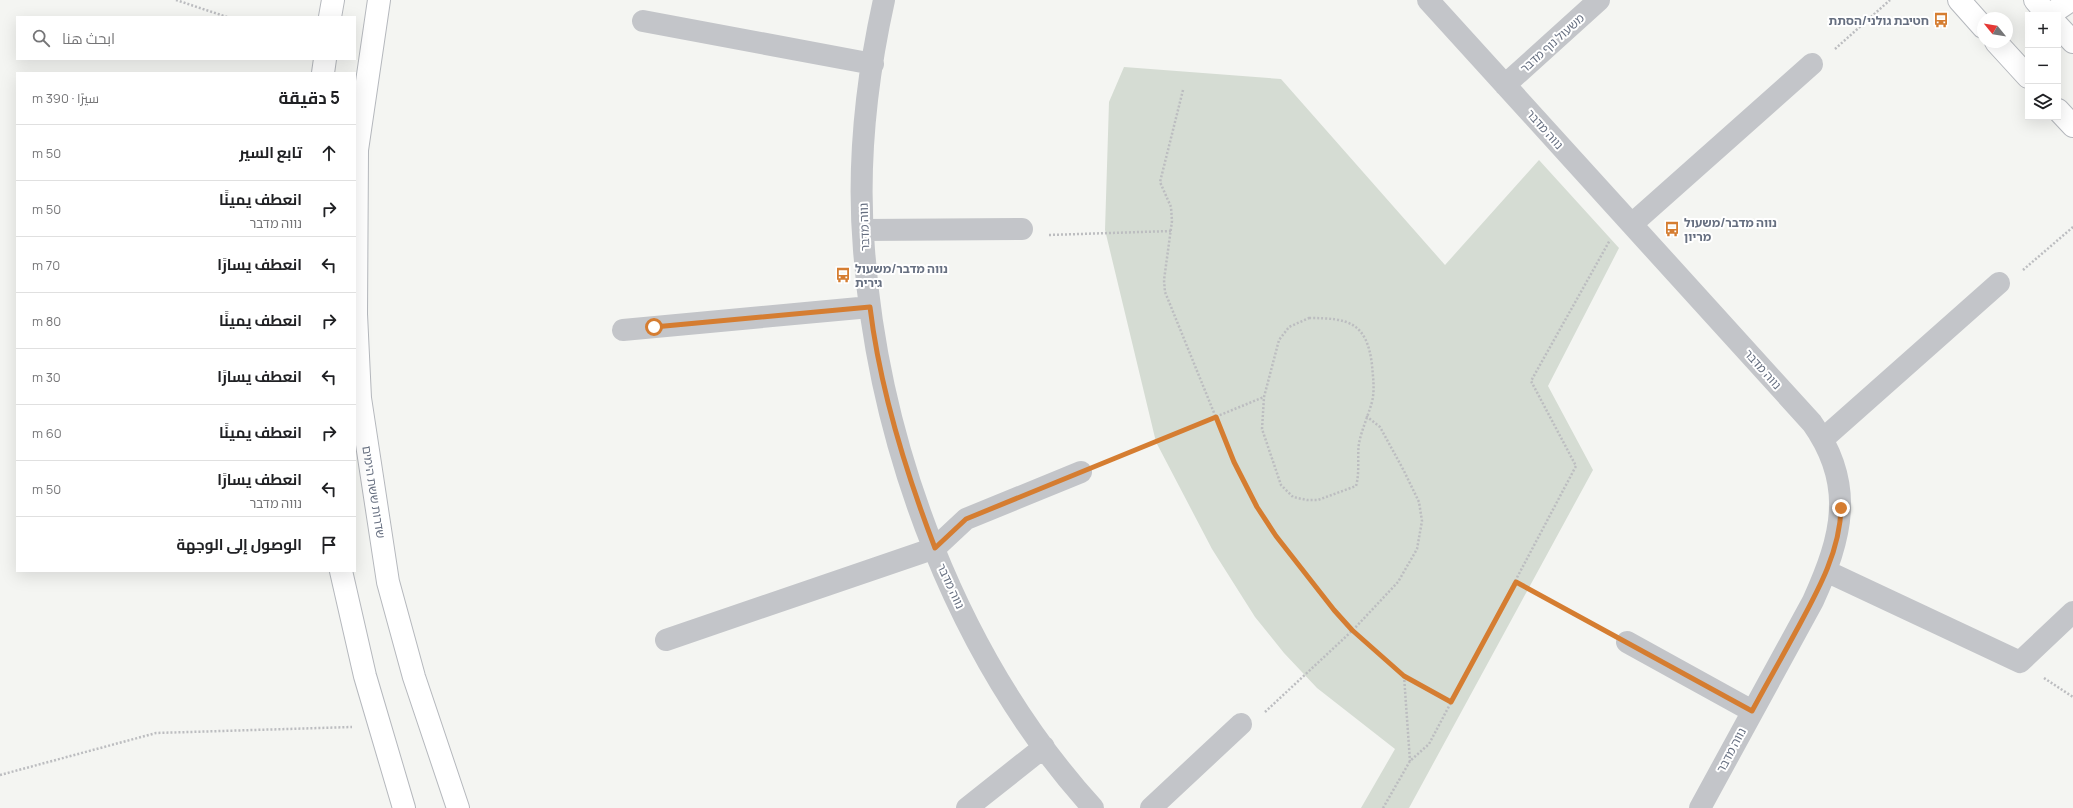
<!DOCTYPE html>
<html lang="ar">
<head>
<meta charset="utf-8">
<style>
	:root { --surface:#fff; --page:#f2f2f2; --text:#202124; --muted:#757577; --line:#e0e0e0 }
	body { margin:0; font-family:Manrope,Cairo,"Noto Sans Hebrew",sans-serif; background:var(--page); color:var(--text); direction:rtl }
	.controls { position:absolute; right:12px; top:12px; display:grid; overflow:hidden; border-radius:0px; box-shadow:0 4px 16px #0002 }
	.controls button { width:36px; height:36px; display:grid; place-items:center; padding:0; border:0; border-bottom:1px solid var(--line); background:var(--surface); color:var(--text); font:20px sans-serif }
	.compass { position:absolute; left:1977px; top:12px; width:36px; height:36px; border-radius:50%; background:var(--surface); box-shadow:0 4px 16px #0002; rotate:300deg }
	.stop { position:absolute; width:12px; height:12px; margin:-9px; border:3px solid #d57d31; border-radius:50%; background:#fff }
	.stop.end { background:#d57d31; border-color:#fff; box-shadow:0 1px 4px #0008 }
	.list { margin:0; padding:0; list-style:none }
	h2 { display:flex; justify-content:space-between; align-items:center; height:52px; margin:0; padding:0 16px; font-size:17px }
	h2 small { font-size:13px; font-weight:400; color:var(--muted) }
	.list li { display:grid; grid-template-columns:26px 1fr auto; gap:12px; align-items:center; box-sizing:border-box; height:56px; padding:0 16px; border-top:1px solid var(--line) }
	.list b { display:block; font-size:15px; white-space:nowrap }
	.list p { margin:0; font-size:13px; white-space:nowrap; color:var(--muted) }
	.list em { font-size:13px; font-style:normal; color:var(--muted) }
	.icon { flex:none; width:22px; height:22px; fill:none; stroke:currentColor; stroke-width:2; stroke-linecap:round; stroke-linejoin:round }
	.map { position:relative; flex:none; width:2073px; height:808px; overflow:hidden; direction:ltr }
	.search { position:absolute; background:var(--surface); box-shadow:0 4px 16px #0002; left:16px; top:16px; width:340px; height:44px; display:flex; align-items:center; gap:10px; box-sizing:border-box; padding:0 14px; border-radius:0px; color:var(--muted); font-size:15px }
	.panel { position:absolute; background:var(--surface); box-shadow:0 4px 16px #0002; left:16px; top:72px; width:340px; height:500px; border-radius:0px; direction:rtl }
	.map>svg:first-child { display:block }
</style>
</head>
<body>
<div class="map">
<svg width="2073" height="808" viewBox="0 0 2073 808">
	<rect width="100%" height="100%" fill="#f4f5f2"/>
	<!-- green -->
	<path fill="#d5dcd3" d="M 1124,67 L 1281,79 L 1445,265 L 1539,160 L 1619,248 L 1548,386 L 1593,470 L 1409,808 L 1361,808 L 1395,749 L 1317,688 L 1284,653 L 1255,617 L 1212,549 L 1156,442 L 1105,230 L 1109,102 Z"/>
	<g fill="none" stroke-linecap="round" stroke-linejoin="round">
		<!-- secondary casing -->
		<g stroke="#b5b8bd" stroke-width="24">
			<path id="secondary" d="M 379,0 L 357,150 L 356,314 L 360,398 L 388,582 L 414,677 L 458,808
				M 1959,0 L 1983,27
				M 2035,0 L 2048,15
				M 2049,15 L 2071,0
				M 330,17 L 333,0
				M 2058,26 L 2073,42
				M 1996,42 L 2028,77
				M 323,73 L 325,59
				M 2058,110 L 2073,126
				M 341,571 L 365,676 L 404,808"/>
		</g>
		<!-- path -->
		<path stroke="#bcbdc0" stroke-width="2.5" stroke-dasharray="2 2" stroke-linecap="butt" d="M 176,0 L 227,17
			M 1835,49 L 1890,0
			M 1183,90 L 1160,182 L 1171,207 L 1172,221 L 1164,280 L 1165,292 L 1234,462 L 1257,507 L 1276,536 L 1333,610 L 1353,630 L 1404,676 L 1451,702
			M 1049,235 L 1171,231
			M 2023,270 L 2073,227
			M 1309,318 C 1348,318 1367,322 1372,365 C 1373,378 1375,389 1372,402 C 1368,416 1362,429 1359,443 C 1357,457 1360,472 1356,486 L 1318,500 L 1307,500 L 1293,497 L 1281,485 L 1262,429 L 1264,397 L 1279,340 L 1289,327 Z
			M 1105,462 L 1264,397
			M 1516,582 L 1603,629
			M 1404,676 L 1410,761
			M 2044,678 L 2073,697
			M 1265,712 L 1353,630 L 1398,582 L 1417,549 L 1422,521 L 1419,502 L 1404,471 L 1380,427 L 1366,416
			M 0,775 L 156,733 L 352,727
			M 1383,808 L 1410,761 L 1429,744 L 1576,466 L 1531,381 L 1610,240"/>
		<!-- street -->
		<path stroke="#c3c5c9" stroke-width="22" d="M 884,0 C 866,81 857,167 864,250 C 879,449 958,659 1093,808
			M 1428,0 L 1812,423 C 1856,485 1842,537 1813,601 L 1700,808
			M 643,21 L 873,64
			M 1505,85 L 1599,0
			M 1632,224 L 1812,64
			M 863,230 L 1022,229
			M 623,330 L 870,307
			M 1823,439 L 1999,283
			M 1826,571 L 2020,662 L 2073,612
			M 666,640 L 935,548 L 966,519 L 1081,472
			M 1627,642 L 1752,711
			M 967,808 L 1044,747
			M 1151,808 L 1241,724"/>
		<!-- secondary -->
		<use href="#secondary" stroke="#fff" stroke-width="22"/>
	</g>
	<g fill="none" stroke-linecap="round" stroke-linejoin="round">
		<!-- route -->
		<path stroke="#d57d31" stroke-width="5" d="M 654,327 L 870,307 C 880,390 905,470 935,548 L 966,519 L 1216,417 L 1234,462 L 1257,507 L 1276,536 L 1334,610 L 1352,630 L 1404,676 L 1451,702 L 1516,582 L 1752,711 C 1766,685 1781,659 1795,633 C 1816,594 1840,553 1841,508"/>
	</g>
	<!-- icons -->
	<defs>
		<g id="bus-bare" transform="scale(1.2)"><path d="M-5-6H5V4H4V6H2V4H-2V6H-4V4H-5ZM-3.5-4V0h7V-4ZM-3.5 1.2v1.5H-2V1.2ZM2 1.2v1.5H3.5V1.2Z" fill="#d57d31" stroke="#fff" stroke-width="2.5" paint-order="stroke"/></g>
	</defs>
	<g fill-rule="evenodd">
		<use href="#bus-bare" x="1941" y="20"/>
		<use href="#bus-bare" x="1672" y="229"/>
		<use href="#bus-bare" x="843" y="275"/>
	</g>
	<g text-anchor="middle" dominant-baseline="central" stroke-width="4" stroke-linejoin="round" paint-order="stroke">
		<!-- poi labels -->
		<g font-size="12" font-weight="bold" fill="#666f80" stroke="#fff" text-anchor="start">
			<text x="1929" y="20" text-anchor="end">חטיבת גולני/הסתת</text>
			<text x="1684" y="222">נווה מדבר/משעול<tspan x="1684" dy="14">מריון</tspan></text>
			<text x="855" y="268">נווה מדבר/משעול<tspan x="855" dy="14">גירית</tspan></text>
		</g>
		<!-- street labels -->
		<g font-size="12" fill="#666f80" stroke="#fff">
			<text transform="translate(1552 43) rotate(-42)">משעול נוף מדבר</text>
			<text transform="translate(1545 129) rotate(48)">נווה מדבר</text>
			<text transform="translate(864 227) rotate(-92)">נווה מדבר</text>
			<text transform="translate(1763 369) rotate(48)">נווה מדבר</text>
			<text transform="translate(374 492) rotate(81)">שדרות ששת הימים</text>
			<text transform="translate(951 586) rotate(65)">נווה מדבר</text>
			<text transform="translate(1731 750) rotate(-62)">נווה מדבר</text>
		</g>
	</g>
</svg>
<div class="controls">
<button>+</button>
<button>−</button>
<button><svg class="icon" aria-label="layers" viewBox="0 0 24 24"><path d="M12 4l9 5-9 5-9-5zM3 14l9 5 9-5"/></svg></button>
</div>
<svg class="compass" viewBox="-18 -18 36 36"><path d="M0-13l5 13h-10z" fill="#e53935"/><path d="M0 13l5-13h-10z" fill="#757577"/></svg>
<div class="stop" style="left:654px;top:327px"></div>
<div class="stop end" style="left:1841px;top:508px"></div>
<div class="search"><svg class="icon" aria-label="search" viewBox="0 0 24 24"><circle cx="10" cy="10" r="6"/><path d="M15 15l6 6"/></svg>ابحث هنا</div>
<section class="panel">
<h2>5 دقيقة<small>سيرًا · 390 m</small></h2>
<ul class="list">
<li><svg class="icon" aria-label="ahead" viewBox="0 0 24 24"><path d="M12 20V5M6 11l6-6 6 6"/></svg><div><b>تابع السير</b></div><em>50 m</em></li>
<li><svg class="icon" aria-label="right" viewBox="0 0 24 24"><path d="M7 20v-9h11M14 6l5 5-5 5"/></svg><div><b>انعطف يمينًا</b><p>נווה מדבר</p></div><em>50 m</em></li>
<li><svg class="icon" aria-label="left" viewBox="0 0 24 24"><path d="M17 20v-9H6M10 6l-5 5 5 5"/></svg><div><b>انعطف يسارًا</b></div><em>70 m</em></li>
<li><svg class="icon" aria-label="right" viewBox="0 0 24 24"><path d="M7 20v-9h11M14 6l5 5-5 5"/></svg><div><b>انعطف يمينًا</b></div><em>80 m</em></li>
<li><svg class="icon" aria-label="left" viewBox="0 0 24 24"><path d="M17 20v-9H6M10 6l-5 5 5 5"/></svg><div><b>انعطف يسارًا</b></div><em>30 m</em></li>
<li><svg class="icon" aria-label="right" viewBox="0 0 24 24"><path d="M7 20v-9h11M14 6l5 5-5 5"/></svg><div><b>انعطف يمينًا</b></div><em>60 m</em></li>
<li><svg class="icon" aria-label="left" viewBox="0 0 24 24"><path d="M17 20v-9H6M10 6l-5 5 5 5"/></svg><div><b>انعطف يسارًا</b><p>נווה מדבר</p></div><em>50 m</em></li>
<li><svg class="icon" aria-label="arrive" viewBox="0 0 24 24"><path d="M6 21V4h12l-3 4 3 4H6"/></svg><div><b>الوصول إلى الوجهة</b></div></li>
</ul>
</section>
</div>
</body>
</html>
